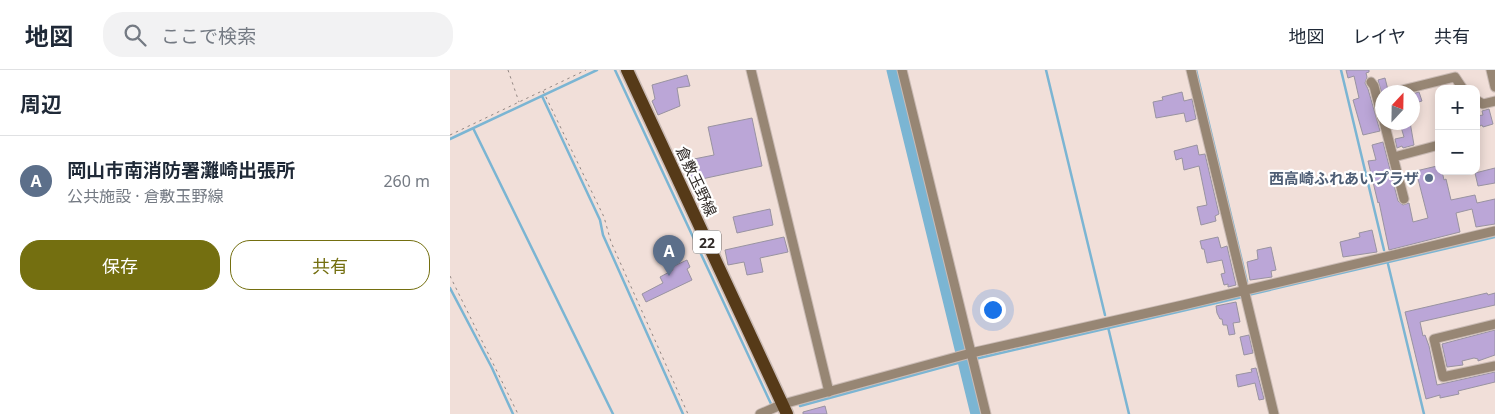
<!DOCTYPE html>
<html lang="ja">
<head>
<meta charset="utf-8">
<style>
	:root { --surface:#fff; --page:#f2f2f3; --text:#1f2937; --muted:#747a83; --line:#e0e1e3; --accent:#746f10 }
	body { margin:0; font-family:"Noto Sans","Noto Sans JP",sans-serif; background:var(--page); color:var(--text) }
	.controls { position:absolute; right:15px; top:15px; display:grid; overflow:hidden; border-radius:10px; box-shadow:0 2px 12px #0003 }
	.controls button { width:45px; height:45px; display:grid; place-items:center; padding:0; border:0; border-bottom:1px solid var(--line); background:var(--surface); color:var(--text); font:25px sans-serif }
	.compass { position:absolute; left:925px; top:15px; width:45px; height:45px; border-radius:50%; background:var(--surface); box-shadow:0 2px 12px #0003; rotate:22deg }
	.you { position:absolute; left:542px; top:239px; width:18px; height:18px; margin:-12px; border:4px solid #fff; border-radius:50%; background:#1a73e8; box-shadow:0 0 0 8px #1a73e833 }
	.badge { display:grid; place-items:center; width:32px; height:32px; border-radius:50%; background:var(--accent); color:#fff; font-size:16px; font-weight:700 }
	.pin { position:absolute; translate:-50% -41px; filter:drop-shadow(0 1px 2px #0008) }
	.pin::after { content:''; position:absolute; top:26px; width:18px; height:15px; background:inherit; clip-path:polygon(0 0,100% 0,50% 100%) }
	.list { margin:0; padding:0; list-style:none }
	h2 { display:flex; justify-content:space-between; align-items:center; height:65px; margin:0; padding:0 20px; font-size:21px }
	h2 small { font-size:16px; font-weight:400; color:var(--muted) }
	.list li { display:grid; grid-template-columns:32px 1fr auto; gap:15px; align-items:center; box-sizing:border-box; height:90px; padding:0 20px; border-top:1px solid var(--line) }
	.list b { display:block; font-size:19px; white-space:nowrap }
	.list p { margin:0; font-size:16px; white-space:nowrap; color:var(--muted) }
	.list em { font-size:16px; font-style:normal; color:var(--muted) }
	.actions { display:flex; gap:10px; padding:15px 20px }
	.actions a { flex:1; padding:11px 0; border:1px solid var(--accent); border-radius:20px; text-align:center; font-size:18px; color:var(--accent) }
	.actions .main { background:var(--accent); color:#fff }
	.icon { flex:none; width:28px; height:28px; fill:none; stroke:currentColor; stroke-width:2; stroke-linecap:round; stroke-linejoin:round }
	.map { position:relative; flex:none; width:1045px; height:344px; overflow:hidden }
	header { display:flex; align-items:center; gap:30px; box-sizing:border-box; height:70px; padding:0 25px; background:var(--surface); border-bottom:1px solid var(--line) }
	header strong { font-size:24px }
	nav { display:flex; gap:28px; margin-inline-start:auto; font-size:18px }
	.search { width:350px; height:45px; background:var(--page); display:flex; align-items:center; gap:12px; box-sizing:border-box; padding:0 18px; border-radius:20px; color:var(--muted); font-size:19px }
	main { display:flex }
	aside { flex:1; background:var(--surface) }
	.map>svg:first-child { display:block }
</style>
</head>
<body>
<header>
<strong>地図</strong>
<div class="search"><svg class="icon" aria-label="search" viewBox="0 0 24 24"><circle cx="10" cy="10" r="6"/><path d="M15 15l6 6"/></svg>ここで検索</div>
<nav><a>地図</a><a>レイヤ</a><a>共有</a></nav>
</header>
<main>
<aside>
<h2>周辺<small></small></h2>
<ul class="list">
<li><span class="badge" style="background:#5c6f8a">A</span><div><b>岡山市南消防署灘崎出張所</b><p>公共施設 · 倉敷玉野線</p></div><em>260 m</em></li>
</ul>
<div class="actions"><a class="main">保存</a><a>共有</a></div>
</aside>
<div class="map">
<svg width="1045" height="344" viewBox="0 0 1045 344">
	<rect width="100%" height="100%" fill="#f1dfd9"/>
	<g fill="none" stroke-linecap="round" stroke-linejoin="round">
		<!-- stream -->
		<path stroke="#7bb5d3" stroke-width="2.5" d="M 165,0 L 322,336
			M 596,0 L 655,245
			M 746,0 L 797,212
			M 891,0 L 934,180
			M 92,26 L 150,150 L 153,165 L 233,344
			M 23,58 L 163,344
			M 0,69 L 147,0
			M 938,194 L 974,344
			M 0,218 L 42,298 L 63,344
			M 798,225 L 1045,167
			M 658,257 L 679,344
			M 525,289 L 792,227
			M 350,336 L 519,290"/>
		<!-- river -->
		<path stroke="#7bb5d3" stroke-width="15" d="M 444,0 L 528,344"/>
	</g>
	<!-- building -->
	<path fill="#bba6d7" stroke="#9993a1" d="M 896,0 L 919,0 L 919,2 L 916,3 L 917,7 L 915,13 L 918,19 L 930,61 L 913,65 L 903,30 L 909,28 L 904,6 L 898,8 Z
		M 237,5 L 240,16 L 227,18 L 230,36 L 208,45 L 202,31 L 205,29 L 202,15 Z
		M 935,8 L 938,20 L 932,22 L 932,24 L 928,10 Z
		M 732,22 L 734,31 L 742,29 L 746,49 L 736,52 L 734,43 L 706,48 L 703,32 L 713,30 L 712,27 Z
		M 969,22 L 972,31 L 962,34 L 962,24 Z
		M 1039,39 L 1043,54 L 1033,57 L 1032,55 L 1030,56 L 1027,46 L 1033,45 L 1032,41 Z
		M 302,48 L 312,96 L 238,112 L 234,91 L 264,85 L 258,57 Z
		M 941,52 L 960,52 L 964,75 L 953,78 L 952,76 L 947,78 L 945,69 L 954,67 L 951,57 L 942,59 Z
		M 933,72 L 948,131 L 953,135 L 959,133 L 963,152 L 978,148 L 966,101 L 987,96 L 989,101 L 992,101 L 994,110 L 996,109 L 1001,130 L 1025,125 L 1027,133 L 1045,129 L 1045,154 L 1026,157 L 1022,139 L 1006,143 L 1010,162 L 939,180 L 929,132 L 928,133 L 918,91 L 926,90 L 922,75 Z
		M 747,75 L 749,85 L 755,84 L 769,144 L 765,146 L 766,151 L 751,155 L 747,137 L 757,135 L 749,96 L 734,100 L 732,88 L 726,90 L 724,81 Z
		M 1045,98 L 1045,113 L 1028,116 L 1025,103 Z
		M 320,139 L 323,155 L 287,163 L 283,147 Z
		M 922,160 L 927,182 L 893,187 L 890,172 L 910,167 L 909,163 Z
		M 334,167 L 338,182 L 310,188 L 313,202 L 297,205 L 294,192 L 278,195 L 275,180 Z
		M 768,167 L 771,178 L 777,176 L 786,215 L 778,217 L 778,214 L 774,215 L 771,204 L 775,203 L 772,190 L 757,193 L 754,179 L 752,179 L 750,171 Z
		M 821,177 L 826,200 L 821,201 L 822,207 L 800,210 L 797,192 L 808,189 L 807,180 Z
		M 237,190 L 240,197 L 237,199 L 242,210 L 196,232 L 192,224 L 213,213 L 210,207 L 223,200 L 222,197 Z
		M 1037,223 L 1038,225 L 1045,223 L 1045,235 L 970,252 L 973,266 L 975,265 L 979,276 L 987,315 L 1045,302 L 1045,312 L 1008,321 L 1009,324 L 990,328 L 990,325 L 976,329 L 955,242 Z
		M 786,232 L 790,252 L 783,253 L 785,264 L 779,265 L 777,255 L 773,255 L 772,249 L 770,249 L 767,243 L 766,236 Z
		M 1045,260 L 1045,285 L 1028,291 L 1028,289 L 1024,288 L 1012,291 L 1013,295 L 997,297 L 992,274 Z
		M 799,265 L 803,283 L 794,285 L 790,267 Z
		M 806,298 L 814,329 L 809,330 L 805,313 L 788,317 L 786,305 L 802,302 L 801,299 Z
		M 375,336 L 377,344 L 353,344 L 353,342 Z"/>
	<g fill="none" stroke-linecap="round" stroke-linejoin="round">
		<!-- street casing -->
		<g stroke="#cabbb5" stroke-width="11">
			<path id="street" d="M 301,0 L 379,322
				M 452,0 L 536,344
				M 741,0 L 824,344
				M 1041,0 L 1045,17
				M 921,12 L 924,16 L 932,48
				M 944,22 L 1005,7 L 1013,19
				M 1026,30 L 1033,34 L 1045,31
				M 934,52 L 954,129
				M 944,87 L 989,75
				M 1045,254 L 984,269 L 993,307 L 1045,296
				M 310,344 L 333,334 L 521,283 L 733,235 L 1045,161"/>
		</g>
		<!-- primary casing -->
		<g stroke="#cabbb5" stroke-width="15">
			<path id="primary" d="M 177,0 L 337,344"/>
		</g>
		<!-- path -->
		<path stroke="#938783" stroke-width="1" stroke-dasharray="2.5 4" stroke-linecap="butt" d="M 58,0 L 69,32
			M 93,21 L 154,147 L 161,172 L 238,344
			M 0,65 L 136,0
			M 0,206 L 68,344"/>
		<!-- street -->
		<use href="#street" stroke="#978674" stroke-width="9"/>
		<!-- primary -->
		<use href="#primary" stroke="#563a18" stroke-width="12"/>
	</g>
	<!-- markers -->
	<circle fill="#5c6f8a" stroke="#fff" stroke-width="2" cx="979" cy="108" r="5"/>
	<g text-anchor="middle" dominant-baseline="central" stroke-width="4.5" stroke-linejoin="round" paint-order="stroke">
		<!-- shield labels -->
		<rect fill="#fff" stroke="#6e6a68" stroke-width="1" x="243" y="160.5" width="28" height="23" rx="4"/>
		<g font-size="14" font-weight="bold" fill="#302a27">
			<text x="257" y="172">22</text>
		</g>
		<!-- service labels -->
		<g font-size="15" font-weight="bold" fill="#4e5e75" stroke="#fff" text-anchor="end">
			<text x="969" y="108">西高崎ふれあいプラザ</text>
		</g>
		<!-- street labels -->
		<g font-size="15" fill="#302a27" stroke="#fff">
			<text transform="translate(247 111) rotate(65)">倉敷玉野線</text>
		</g>
	</g>
</svg>
<div class="controls">
<button>+</button>
<button>−</button>
</div>
<svg class="compass" viewBox="-18 -18 36 36"><path d="M0-13l5 13h-10z" fill="#e53935"/><path d="M0 13l5-13h-10z" fill="#747a83"/></svg>
<div class="you"></div>
<div class="pin badge" style="left:219px;top:206px;background:#5c6f8a">A</div>
</div>
</main>
</body>
</html>
